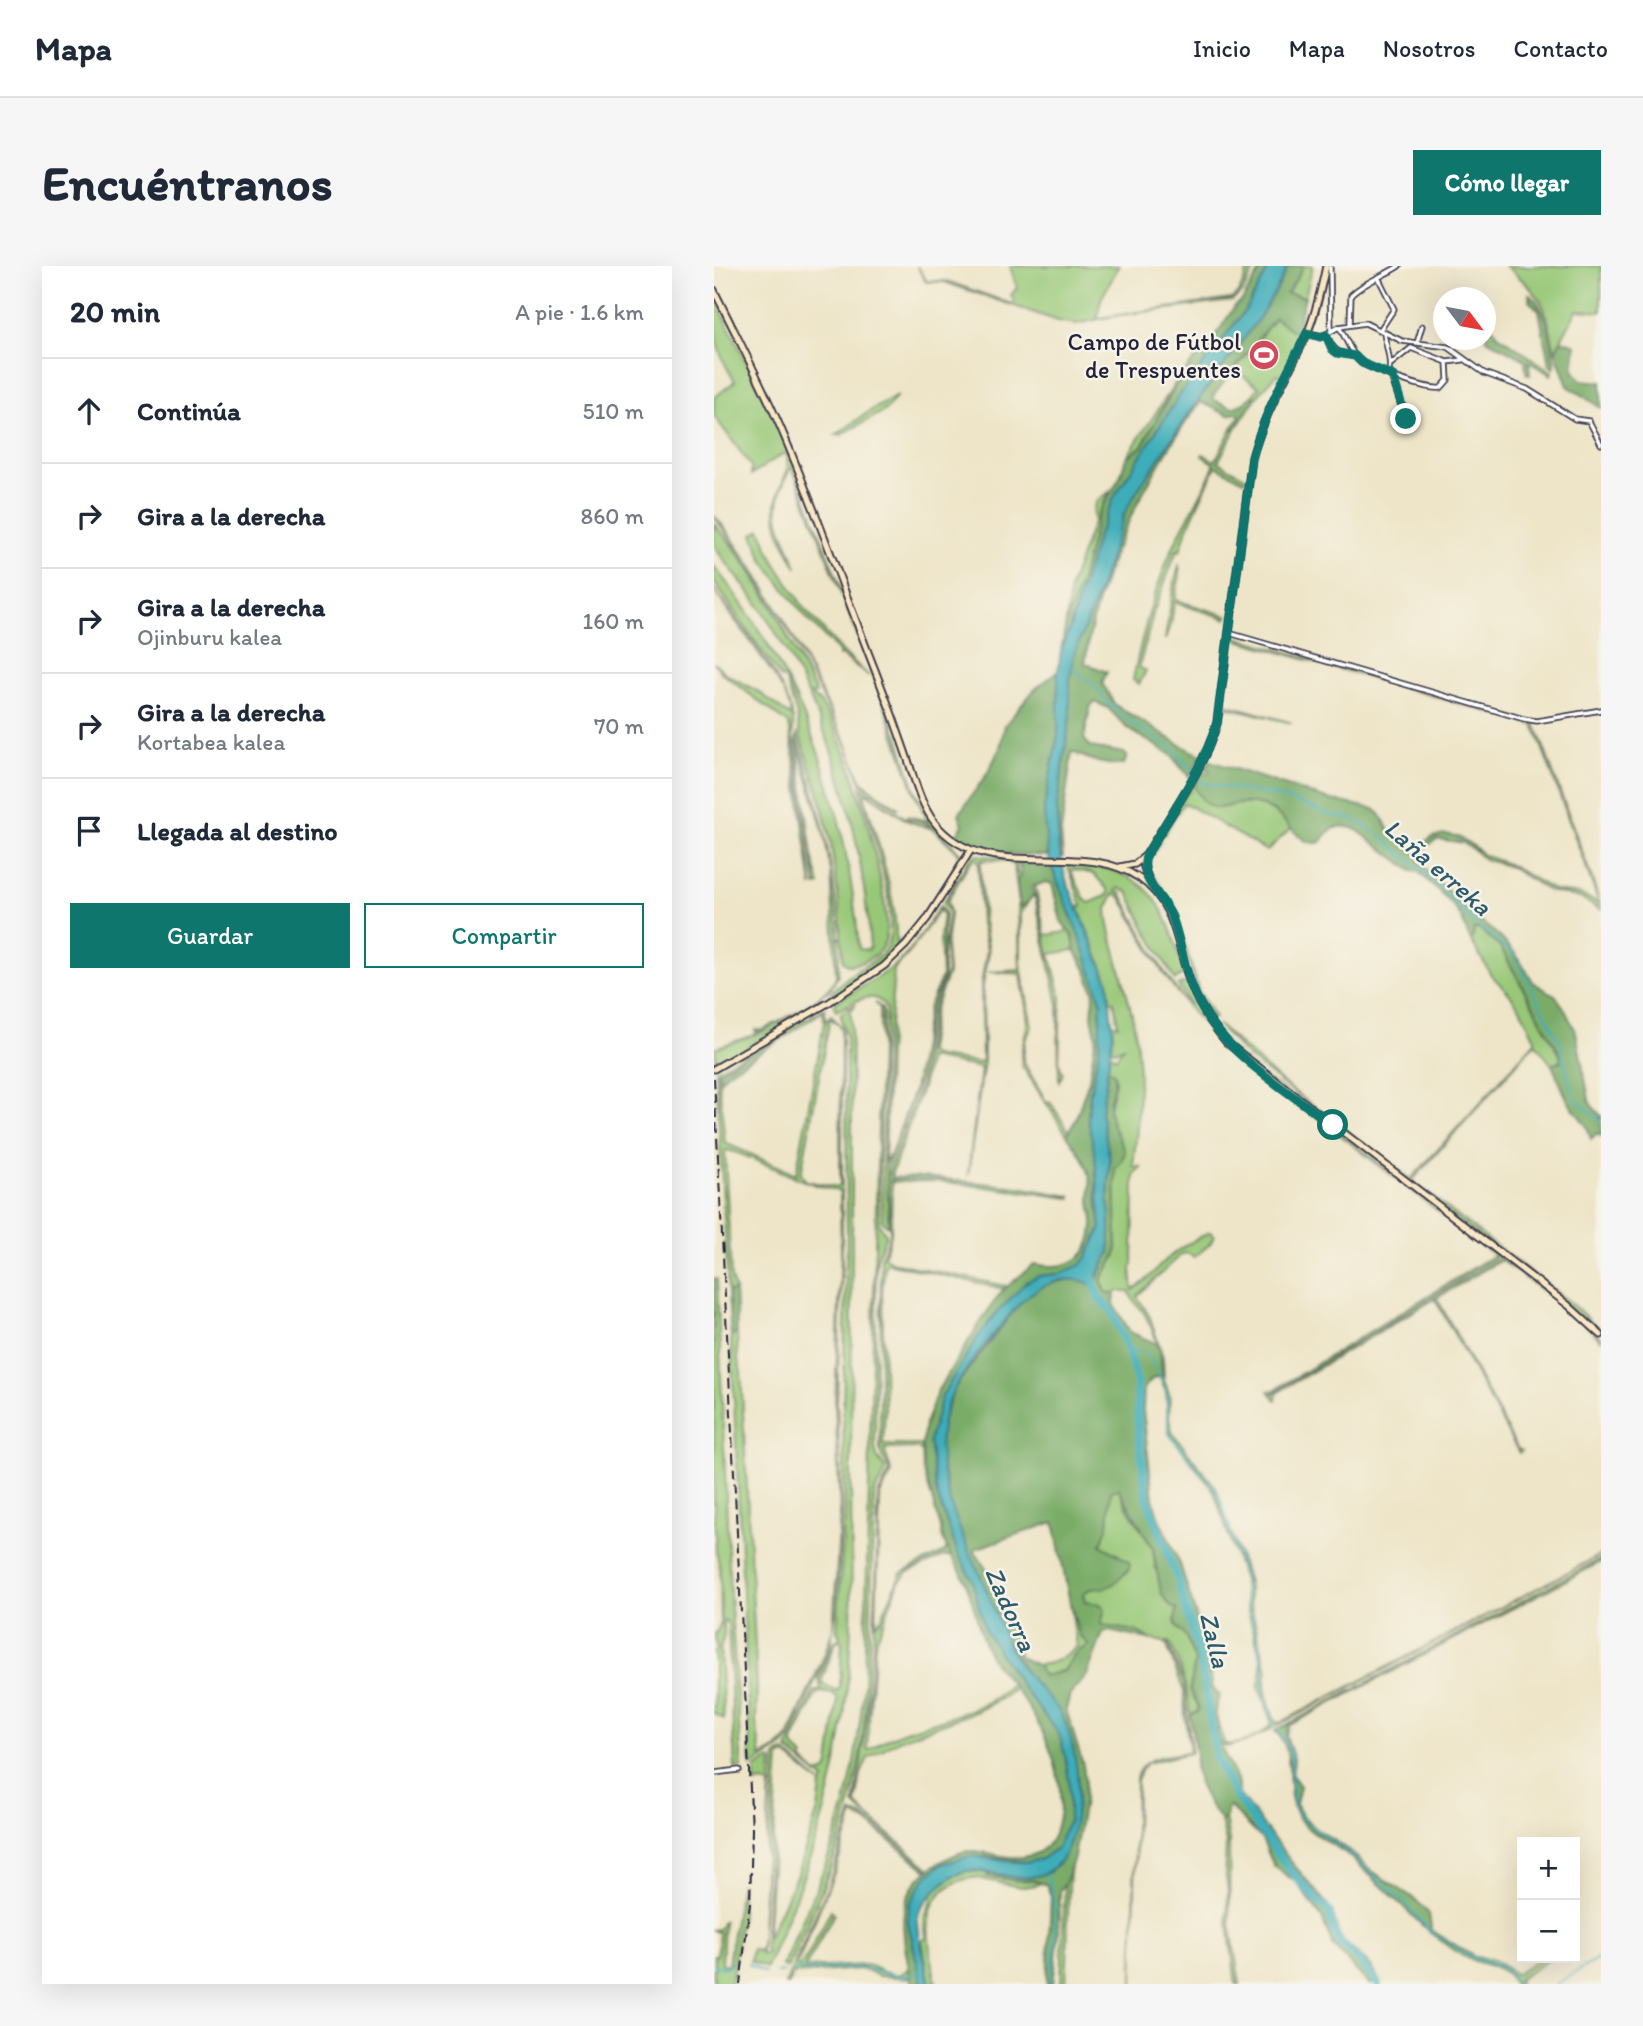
<!DOCTYPE html>
<html lang="es">
<head>
<meta charset="utf-8">
<style>
	:root { --surface:#fff; --page:#f6f6f7; --text:#1f2937; --muted:#747a83; --line:#e0e1e3; --accent:#0f766e }
	body { margin:0; font-family:Itim,sans-serif; background:var(--page); color:var(--text) }
	.controls { position:absolute; right:21px; bottom:21px; display:grid; overflow:hidden; border-radius:0px; box-shadow:0 7px 28px #0002 }
	.controls button { width:63px; height:63px; display:grid; place-items:center; padding:0; border:0; border-bottom:2px solid var(--line); background:var(--surface); color:var(--text); font:35px sans-serif }
	.compass { position:absolute; left:719px; top:21px; width:63px; height:63px; border-radius:50%; background:var(--surface); box-shadow:0 7px 28px #0002; rotate:122deg }
	.stop { position:absolute; width:21px; height:21px; margin:-16px; border:5px solid #0f766e; border-radius:50%; background:#fff }
	.stop.end { background:#0f766e; border-color:#fff; box-shadow:0 2px 7px #0008 }
	.list { margin:0; padding:0; list-style:none }
	h2 { display:flex; justify-content:space-between; align-items:center; height:91px; margin:0; padding:0 28px; font-size:30px }
	h2 small { font-size:23px; font-weight:400; color:var(--muted) }
	.list li { display:grid; grid-template-columns:46px 1fr auto; gap:21px; align-items:center; box-sizing:border-box; height:105px; padding:0 28px; border-top:2px solid var(--line) }
	.list b { display:block; font-size:26px; white-space:nowrap }
	.list p { margin:0; font-size:23px; white-space:nowrap; color:var(--muted) }
	.list em { font-size:23px; font-style:normal; color:var(--muted) }
	.actions { display:flex; gap:14px; padding:21px 28px }
	.actions a { flex:1; padding:16px 0; border:2px solid var(--accent); border-radius:0px; text-align:center; font-size:24px; color:var(--accent) }
	.actions .main { background:var(--accent); color:#fff }
	.icon { flex:none; width:38px; height:38px; fill:none; stroke:currentColor; stroke-width:2; stroke-linecap:round; stroke-linejoin:round }
	.map { position:relative; flex:none; width:887px; height:1718px; overflow:hidden; border-radius:0px }
	header { display:flex; align-items:center; gap:42px; box-sizing:border-box; height:98px; padding:0 35px; background:var(--surface); border-bottom:2px solid var(--line) }
	header strong { font-size:33px }
	nav { display:flex; gap:38px; margin-inline-start:auto; font-size:24px }
	.intro { display:flex; align-items:center; justify-content:space-between; box-sizing:border-box; height:168px; padding:0 42px }
	h1 { margin:0; font-size:49px }
	.button { padding:18px 32px; border-radius:0px; background:var(--accent); color:#fff; font-size:24px; font-weight:700 }
	main { display:flex; gap:42px; padding:0 42px }
	aside { flex:1; background:var(--surface); border-radius:0px; box-shadow:0 7px 28px #0002 }
	.map>svg:first-child { display:block }
</style>
</head>
<body>
<header>
<strong>Mapa</strong>
<nav><a>Inicio</a><a>Mapa</a><a>Nosotros</a><a>Contacto</a></nav>
</header>
<div class="intro"><h1>Encuéntranos</h1><a class="button">Cómo llegar</a></div>
<main>
<aside>
<h2>20 min<small>A pie · 1.6 km</small></h2>
<ul class="list">
<li><svg class="icon" aria-label="ahead" viewBox="0 0 24 24"><path d="M12 20V5M6 11l6-6 6 6"/></svg><div><b>Continúa</b></div><em>510 m</em></li>
<li><svg class="icon" aria-label="right" viewBox="0 0 24 24"><path d="M7 20v-9h11M14 6l5 5-5 5"/></svg><div><b>Gira a la derecha</b></div><em>860 m</em></li>
<li><svg class="icon" aria-label="right" viewBox="0 0 24 24"><path d="M7 20v-9h11M14 6l5 5-5 5"/></svg><div><b>Gira a la derecha</b><p>Ojinburu kalea</p></div><em>160 m</em></li>
<li><svg class="icon" aria-label="right" viewBox="0 0 24 24"><path d="M7 20v-9h11M14 6l5 5-5 5"/></svg><div><b>Gira a la derecha</b><p>Kortabea kalea</p></div><em>70 m</em></li>
<li><svg class="icon" aria-label="arrive" viewBox="0 0 24 24"><path d="M6 21V4h12l-3 4 3 4H6"/></svg><div><b>Llegada al destino</b></div></li>
</ul>
<div class="actions"><a class="main">Guardar</a><a>Compartir</a></div>
</aside>
<div class="map">
<svg width="887" height="1718" viewBox="0 0 887 1718">
	<rect width="100%" height="100%" fill="#f7f3e8"/>
	<filter id="ink" filterUnits="userSpaceOnUse"><feTurbulence type="fractalNoise" baseFrequency=".0143" numOctaves="2"/><feDisplacementMap in="SourceGraphic" scale="14" xChannelSelector="R" yChannelSelector="G"/><feConvolveMatrix kernelMatrix="1 2 1 2 8 2 1 2 1" color-interpolation-filters="sRGB"/></filter>
	<filter id="wash" filterUnits="userSpaceOnUse"><feTurbulence type="fractalNoise" baseFrequency=".00686" numOctaves="4" result="noise"/><feDisplacementMap in="SourceGraphic" scale="28" xChannelSelector="R" yChannelSelector="G"/><feGaussianBlur stdDeviation="1.57" result="paint"/><feColorMatrix in="noise" values="0 0 0 0 0 0 0 0 0 0 0 0 0 0 0 0 0 1.4 0 .05"/><feComposite in="paint" operator="in"/></filter>
	<g filter="url(#wash)">
		<rect width="100%" height="100%" fill="#eee5c8"/>
		<!-- green -->
		<path fill="#98c877" stroke="#5d7559" stroke-width="2" fill-rule="evenodd" d="M 203,0 L 213,15 L 233,15 L 298,38 L 300,35 L 297,29 L 303,22 L 296,0 L 405,0 L 387,33 L 383,52 L 517,33 L 525,27 L 536,0 L 542,0 L 529,26 L 518,35 L 406,49 L 362,58 L 344,55 L 230,16 L 212,16 Z
			M 589,0 L 599,0 L 591,31 L 573,27 L 585,9 Z
			M 792,0 L 887,0 L 887,46 L 863,44 L 841,85 C 831,38 831,32 792,0 Z
			M 0,30 L 68,170 L 184,470 L 201,525 L 217,559 L 192,550 L 214,555 L 201,528 L 170,438 L 78,201 C 73,207 71,213 68,221 C 56,257 73,270 83,302 C 72,280 57,258 63,233 C 67,217 76,206 73,189 L 70,187 L 37,209 L 37,200 L 0,150 L 0,132 L 21,115 C 0,83 0,69 0,30 Z
			M 561,52 L 583,68 L 589,64 L 591,66 L 568,111 L 563,108 L 542,132 L 538,130 L 545,121 L 521,104 Z
			M 464,113 L 428,180 L 412,192 Z
			M 183,130 L 172,144 L 127,169 L 122,169 L 156,145 Z
			M 518,162 L 521,164 L 504,196 L 531,211 L 530,215 L 502,200 L 473,263 L 466,285 L 463,284 L 440,345 L 425,401 L 432,405 L 425,418 L 419,414 C 428,368 442,318 462,275 C 474,249 491,226 500,198 L 488,190 L 489,188 L 501,195 Z
			M 395,226 L 384,249 L 367,315 L 352,356 L 356,320 L 380,254 C 378,238 382,234 395,226 Z
			M 0,250 C 12,260 19,275 29,288 C 70,346 98,410 130,472 C 135,482 144,511 149,516 C 159,526 173,534 184,542 L 183,543 L 148,518 L 133,480 L 80,374 L 42,310 Z
			M 0,258 C 44,306 73,369 102,427 L 99,430 L 96,427 C 99,433 104,433 107,438 C 116,450 123,467 129,481 C 143,513 180,645 171,675 C 167,690 147,699 133,699 L 129,695 L 124,628 L 117,578 L 106,531 L 86,470 L 83,449 L 71,412 L 67,412 L 0,316 L 0,300 C 91,415 133,539 145,683 L 154,684 L 156,681 C 150,593 132,508 94,428 C 78,394 60,361 38,330 C 32,321 2,286 0,279 C 0,273 0,264 0,258 Z
			M 46,263 L 60,295 L 90,342 L 129,386 L 155,410 L 127,389 L 125,390 L 125,386 L 92,351 L 62,312 L 49,294 L 39,268 Z
			M 465,300 C 469,312 460,322 462,334 L 514,350 L 513,353 L 460,336 L 457,359 L 451,374 L 459,323 Z
			M 0,323 C 21,352 90,435 78,468 L 97,604 L 98,621 L 75,458 L 8,407 L 0,396 L 12,408 L 45,426 L 76,450 C 84,430 11,346 0,323 Z
			M 519,370 L 754,439 L 821,457 L 880,618 L 887,644 L 866,632 L 835,625 L 796,601 L 770,593 L 761,585 L 763,583 L 769,589 L 796,599 L 841,625 L 864,628 L 885,637 L 820,459 L 520,373 L 510,435 L 512,438 L 578,457 L 514,441 L 510,442 L 508,454 L 506,454 L 516,373 Z
			M 83,469 C 108,546 128,628 124,710 L 116,723 C 93,740 69,758 42,766 L 41,764 L 48,764 C 68,754 115,733 122,710 L 117,605 L 110,568 L 83,475 L 98,589 L 106,619 L 102,620 L 81,477 Z
			M 487,505 L 490,506 L 480,521 C 484,526 488,535 493,538 C 505,546 513,539 525,538 C 547,535 563,546 578,561 L 553,585 L 470,537 L 450,569 L 447,568 L 472,528 L 476,526 L 475,524 Z
			M 147,521 C 165,533 198,563 220,560 L 248,589 C 245,601 236,611 230,622 C 202,669 165,701 120,732 L 117,727 C 124,719 132,712 141,706 C 151,699 165,694 171,684 C 191,655 153,556 147,521 ZM 152,527 L 194,555 L 219,563 L 245,587 C 242,609 202,664 184,677 L 182,677 C 184,637 162,568 150,529 Z
			M 444,574 L 447,574 L 435,596 L 435,603 L 458,637 L 485,725 L 501,752 L 498,753 C 475,716 474,677 457,640 C 451,627 432,613 432,598 C 432,590 440,581 444,574 Z
			M 261,589 L 302,593 L 303,607 L 307,610 L 306,641 L 314,636 L 307,647 L 307,700 L 318,760 L 311,775 L 309,795 L 333,837 L 336,836 L 355,865 L 353,869 L 308,800 L 307,788 L 314,755 L 307,708 L 275,706 L 306,704 L 304,631 L 300,600 L 294,595 L 268,594 L 266,600 L 270,656 L 275,686 L 269,720 L 270,795 L 254,909 L 267,802 L 215,792 L 208,822 L 178,907 L 177,969 L 170,991 L 177,996 L 293,1020 L 290,1023 L 173,997 L 171,999 L 168,1023 L 171,1142 L 169,1179 L 208,1179 L 208,1186 L 202,1182 L 170,1183 L 178,1207 L 166,1229 L 162,1357 L 167,1353 L 187,1307 L 231,1286 L 233,1281 L 239,1290 L 230,1290 L 194,1306 L 185,1316 L 161,1378 L 153,1482 L 155,1484 C 167,1476 181,1468 194,1464 C 222,1455 281,1441 297,1417 L 301,1422 L 288,1432 L 263,1445 L 185,1474 L 154,1492 L 147,1508 L 142,1538 L 155,1551 L 215,1602 L 213,1603 L 145,1543 L 140,1538 C 159,1436 163,1333 164,1229 L 176,1205 L 166,1186 L 166,1170 L 167,992 L 176,969 L 174,911 L 177,899 L 207,817 L 217,749 L 233,706 L 231,675 L 235,646 L 229,637 L 255,593 ZM 261,593 L 264,595 L 267,657 L 273,684 L 267,718 L 268,795 L 265,797 L 219,790 L 214,785 L 220,745 L 234,707 L 232,680 L 236,647 L 233,635 L 257,595 Z
			M 353,597 C 437,603 450,633 470,708 L 461,714 L 431,662 L 414,626 L 404,622 L 402,625 L 407,627 C 420,651 457,727 477,739 L 464,719 L 473,716 C 491,757 508,778 543,805 L 540,807 C 507,780 476,746 452,711 C 434,685 422,656 406,630 L 400,628 L 393,643 L 394,654 C 400,686 411,717 418,749 C 429,798 425,850 419,900 L 427,901 L 421,907 L 420,912 L 419,999 L 417,1001 L 419,1024 C 432,1017 441,1004 452,994 C 465,982 480,974 496,966 L 500,970 L 496,978 L 480,991 L 473,987 L 468,988 L 423,1030 L 436,1051 L 449,1091 L 450,1114 L 456,1130 L 455,1152 L 458,1166 L 500,1219 L 502,1222 L 500,1225 L 455,1167 L 452,1126 L 446,1112 L 449,1110 C 447,1089 441,1066 430,1047 C 423,1036 420,1039 415,1025 L 405,1025 L 401,1028 L 392,1026 L 387,1014 L 401,991 L 403,985 L 401,903 L 408,894 L 405,873 L 397,859 L 395,842 L 401,816 L 400,808 L 394,803 L 396,788 L 402,792 L 409,781 L 401,785 L 397,783 L 398,758 L 404,759 L 400,736 L 395,733 L 394,715 L 364,641 L 368,640 ZM 359,603 L 380,608 L 394,624 L 394,629 L 376,637 L 371,634 L 357,605 Z
			M 321,619 L 331,668 L 333,669 L 351,666 L 353,662 L 359,671 L 361,684 L 336,688 L 347,731 L 345,798 L 349,808 L 345,815 L 344,738 L 321,632 L 318,630 L 321,629 L 323,636 L 336,695 Z
			M 226,640 L 231,647 L 229,670 L 229,711 L 214,750 L 205,814 L 173,901 L 174,960 L 168,955 L 172,743 C 161,719 137,739 122,745 L 120,738 C 140,723 165,714 184,697 C 201,682 213,659 226,640 ZM 225,644 L 229,648 L 226,671 L 228,710 L 214,742 L 200,824 L 177,888 L 171,896 L 174,787 L 180,703 L 195,687 Z
			M 760,663 L 766,663 L 787,682 L 848,793 L 838,799 L 821,777 L 698,915 L 862,1041 L 887,1066 L 534,791 L 503,758 L 568,816 L 697,913 L 821,776 L 821,773 L 806,742 L 793,725 L 777,709 L 757,674 Z
			M 107,732 L 109,737 L 2,799 L 1,782 L 48,766 Z
			M 161,737 L 168,742 L 169,746 L 165,937 L 165,958 L 172,968 L 163,993 L 162,1003 L 161,1182 L 163,1191 L 172,1203 C 170,1213 163,1219 160,1228 C 159,1273 157,1317 156,1362 C 154,1414 152,1466 141,1516 C 128,1581 102,1643 73,1702 L 68,1700 C 92,1647 116,1595 131,1538 C 141,1500 146,1460 150,1420 L 166,781 L 166,742 Z
			M 142,738 L 137,745 C 139,897 138,1049 137,1201 C 137,1293 142,1390 125,1481 C 112,1558 83,1631 52,1702 L 36,1695 L 38,1683 L 45,1685 L 47,1680 L 56,1519 L 49,1516 L 41,1518 L 41,1503 L 55,1494 L 58,1495 L 47,1687 L 48,1689 L 53,1687 L 51,1682 L 52,1662 L 61,1494 L 63,1490 L 70,1485 L 106,1517 L 72,1489 L 68,1489 L 65,1493 L 53,1674 L 83,1608 L 104,1544 L 107,1520 L 110,1514 L 74,1484 L 74,1481 L 100,1425 L 107,1424 L 105,1412 L 120,1376 L 125,1373 L 126,1369 L 123,1366 L 131,1246 L 129,1143 L 133,969 L 132,772 C 131,764 126,754 127,747 ZM 125,1374 L 128,1376 L 126,1420 L 123,1425 L 109,1418 L 108,1414 L 122,1375 ZM 105,1426 L 120,1428 L 124,1433 L 115,1498 L 113,1505 L 103,1508 L 88,1494 L 90,1491 L 80,1482 L 79,1476 L 101,1430 Z
			M 111,742 L 111,756 L 117,749 L 127,761 L 128,767 L 128,994 L 123,1136 L 128,1244 L 122,1347 L 115,1384 L 75,1473 L 68,1481 L 37,1501 L 17,1070 L 23,1067 L 24,1094 L 27,1106 L 43,1420 L 42,1456 L 47,1491 L 62,1483 L 74,1471 L 110,1390 L 119,1363 L 126,1246 L 121,1137 L 127,988 L 126,930 L 126,926 L 122,924 C 81,916 53,896 14,884 L 11,885 L 17,1011 L 21,1025 L 14,1026 L 2,804 ZM 109,745 L 110,758 L 82,908 L 11,877 L 4,806 L 71,767 L 73,769 ZM 116,752 L 125,759 L 127,764 L 126,920 L 124,921 L 92,915 L 87,908 Z
			M 547,809 L 564,820 L 785,989 L 557,1128 L 555,1125 L 560,1124 L 780,989 L 594,844 L 545,811 Z
			M 787,991 L 846,1036 L 887,1072 L 887,1074 L 860,1048 L 787,994 L 723,1032 L 803,1182 L 808,1185 L 805,1187 L 721,1033 L 568,1124 L 563,1128 L 562,1134 L 558,1129 Z
			M 0,1012 L 3,1013 L 16,1328 L 28,1502 L 21,1502 L 14,1358 L 11,1354 L 9,1358 L 10,1369 L 6,1384 L 10,1453 L 0,1447 L 0,1385 L 3,1384 L 1,1369 L 7,1357 L 6,1302 L 2,1285 L 0,1235 Z
			M 400,1222 L 405,1222 L 413,1241 L 439,1283 L 441,1302 L 463,1343 L 461,1355 L 472,1371 L 481,1395 L 476,1424 L 484,1439 L 484,1445 L 476,1449 C 474,1424 468,1399 455,1376 L 453,1376 L 470,1417 L 477,1485 L 476,1487 L 433,1497 L 429,1501 L 423,1514 L 419,1718 L 422,1511 C 430,1488 455,1490 475,1486 L 476,1483 L 471,1452 L 470,1426 L 453,1380 L 450,1376 L 434,1373 C 421,1360 402,1365 386,1358 L 386,1338 L 371,1337 L 369,1328 L 373,1323 L 397,1319 L 415,1304 L 414,1295 L 387,1279 C 395,1257 392,1246 397,1225 Z
			M 887,1289 L 536,1474 L 512,1481 L 506,1476 L 502,1464 L 505,1463 L 511,1478 C 526,1481 549,1469 558,1458 L 545,1421 L 548,1396 L 533,1342 L 530,1317 L 534,1315 L 536,1337 L 553,1405 C 547,1421 556,1439 561,1455 L 566,1457 Z
			M 887,1293 L 887,1296 L 576,1459 L 576,1457 Z
			M 356,1337 L 366,1370 L 375,1379 L 363,1386 L 350,1404 L 329,1411 L 323,1399 C 339,1398 352,1392 363,1380 Z
			M 138,1547 L 148,1550 L 212,1604 L 152,1555 L 139,1549 L 122,1602 L 83,1699 L 85,1702 L 94,1689 L 117,1644 L 120,1648 L 91,1702 L 154,1699 L 169,1706 L 184,1709 L 192,1705 L 195,1700 L 197,1712 L 164,1710 L 157,1706 L 145,1703 L 79,1708 L 74,1718 L 71,1718 L 114,1621 Z
			M 511,1552 L 515,1575 L 516,1657 L 526,1718 L 522,1718 L 513,1651 L 514,1625 L 511,1604 L 512,1577 L 507,1555 Z
			M 357,1599 C 352,1638 355,1678 352,1718 L 347,1718 L 351,1618 Z
			M 253,1605 L 273,1607 L 274,1610 L 304,1615 L 318,1614 L 327,1617 C 309,1625 288,1617 269,1613 C 256,1610 244,1614 233,1622 C 203,1644 217,1686 222,1718 L 216,1718 L 208,1674 L 212,1671 L 210,1653 L 218,1634 L 217,1630 L 234,1612 Z
			M 27,1617 L 27,1649 L 17,1718 L 0,1718 L 0,1689 L 3,1689 L 6,1667 L 0,1664 L 5,1663 L 10,1654 L 8,1698 L 14,1699 Z
			M 717,1664 L 761,1691 L 779,1694 L 802,1708 L 828,1692 L 837,1692 L 804,1714 L 805,1718 L 800,1718 C 791,1699 776,1701 758,1694 C 743,1688 729,1676 715,1666 Z"/>
		<!-- forest -->
		<path fill="#7aac68" stroke="#4e6752" stroke-width="2" fill-rule="evenodd" d="M 549,0 L 556,0 L 533,42 L 467,127 L 400,231 L 383,272 L 356,362 L 347,385 L 352,356 L 367,315 L 384,249 L 406,211 L 412,192 L 428,180 L 465,113 L 480,94 L 493,83 L 521,40 L 528,35 Z
			M 574,0 L 589,0 L 585,9 L 573,27 L 591,31 L 585,53 L 589,64 L 584,69 L 561,52 L 499,130 L 500,134 L 518,142 L 530,137 L 538,130 L 542,132 L 521,164 L 518,162 L 526,150 L 523,147 L 514,149 L 487,136 C 474,151 464,168 454,184 C 413,249 381,321 371,397 L 393,406 L 388,417 L 401,439 L 477,485 L 488,489 L 475,511 L 457,489 L 413,462 L 394,442 L 381,436 L 376,441 L 370,473 L 377,481 L 410,487 L 413,490 L 410,498 C 390,501 376,493 358,486 L 347,565 L 349,591 L 346,591 L 343,540 L 356,450 L 356,413 L 360,388 L 379,342 L 411,246 L 423,225 L 482,137 L 545,52 L 563,23 Z
			M 815,28 C 835,42 836,75 841,98 L 839,102 L 835,98 L 825,44 L 816,36 Z
			M 772,56 L 776,57 L 784,69 L 838,106 L 837,109 L 815,96 L 816,109 L 812,107 L 811,95 L 808,92 L 772,73 Z
			M 847,74 L 862,79 L 859,104 L 867,114 L 887,116 L 887,142 L 854,120 L 841,85 Z
			M 344,405 L 344,469 L 330,542 L 334,590 C 302,588 268,589 240,572 L 249,559 L 245,548 L 274,506 L 286,482 L 291,459 L 320,424 Z
			M 496,495 L 613,533 L 660,543 L 666,548 L 677,567 L 700,586 C 722,562 739,564 763,583 L 761,585 L 750,577 L 723,573 L 711,582 L 704,592 L 705,596 L 752,643 L 786,671 L 801,687 L 820,717 L 841,729 L 850,742 L 862,766 L 875,833 L 878,840 L 887,850 L 887,870 L 883,867 L 877,873 L 873,861 L 854,835 L 838,799 L 847,795 L 846,788 L 787,682 L 766,663 L 760,663 L 759,672 L 757,674 C 752,667 751,660 748,653 C 739,635 718,620 705,606 L 698,605 L 643,564 C 627,557 617,560 608,575 C 588,586 573,551 556,543 C 547,538 534,536 524,538 C 513,539 504,546 493,538 C 488,535 484,526 480,521 L 488,507 L 494,507 L 496,505 L 491,502 Z
			M 305,594 L 336,597 L 368,677 L 387,735 L 385,785 L 376,827 L 374,854 L 381,888 L 383,933 L 387,962 L 372,993 L 366,999 L 346,1008 L 325,1010 L 280,1050 L 262,1074 L 247,1101 L 215,1175 L 223,1229 L 244,1287 L 258,1313 L 271,1364 L 308,1421 L 345,1468 L 351,1489 L 355,1516 L 355,1554 L 343,1582 L 327,1593 L 314,1596 L 273,1591 L 244,1593 L 194,1656 L 208,1718 L 198,1718 C 189,1670 175,1623 227,1596 C 236,1591 246,1585 257,1585 C 266,1584 279,1589 288,1590 C 327,1597 343,1578 346,1541 C 349,1498 325,1453 299,1420 C 293,1411 284,1404 279,1395 C 263,1369 262,1337 249,1310 C 242,1295 227,1278 227,1262 L 209,1203 L 208,1179 L 211,1158 L 224,1124 L 271,1049 L 288,1025 L 320,998 C 353,1005 379,994 379,956 C 379,948 376,941 376,934 C 377,922 378,913 373,902 C 369,890 360,879 353,869 L 361,855 L 375,814 L 382,770 L 378,750 L 380,728 L 372,704 L 361,684 L 359,671 L 347,655 L 338,618 L 332,616 L 318,621 L 320,628 L 314,636 L 306,642 L 303,614 L 307,610 Z
			M 71,767 L 73,769 L 13,807 L 7,814 L 4,806 Z
			M 394,803 L 400,808 C 402,820 395,830 395,842 C 396,859 405,871 411,886 L 408,894 L 401,903 L 403,985 L 401,991 L 387,1014 L 392,1026 L 401,1028 L 400,1038 L 416,1066 L 441,1077 L 446,1084 L 449,1110 L 439,1112 L 430,1122 L 429,1144 L 439,1233 L 445,1253 L 466,1298 L 490,1376 L 496,1399 L 498,1421 L 505,1429 L 501,1446 L 505,1463 L 502,1465 L 511,1490 L 523,1513 L 525,1528 L 579,1598 L 618,1644 L 624,1666 L 630,1676 L 658,1701 L 667,1718 L 655,1718 L 619,1680 L 608,1652 L 583,1617 L 560,1600 L 548,1573 L 516,1541 L 513,1542 L 511,1552 L 507,1555 L 493,1535 L 485,1518 L 481,1503 L 482,1489 L 476,1449 L 484,1445 L 484,1439 L 476,1424 L 481,1395 L 472,1371 L 463,1361 L 461,1355 L 463,1343 L 457,1341 L 447,1327 L 439,1283 L 405,1223 L 397,1225 L 394,1259 L 387,1279 L 414,1295 L 416,1299 C 414,1306 403,1316 396,1320 C 387,1325 377,1319 369,1328 L 371,1336 L 386,1338 L 391,1343 L 387,1358 C 403,1365 421,1360 434,1373 L 394,1365 L 389,1367 L 373,1409 L 356,1429 L 352,1443 L 369,1499 L 371,1516 L 370,1535 L 360,1591 L 351,1618 L 346,1624 L 345,1667 L 339,1718 L 333,1718 L 337,1631 L 333,1619 L 318,1614 L 304,1615 L 273,1610 L 273,1607 L 305,1612 L 336,1606 L 364,1531 L 363,1508 L 358,1484 L 347,1448 L 318,1417 L 287,1365 L 237,1241 L 226,1192 L 226,1161 L 241,1121 L 310,1032 L 325,1020 L 361,1012 L 373,1016 L 382,1015 L 396,986 L 396,950 L 394,935 L 396,894 L 387,847 ZM 340,1256 L 356,1337 L 366,1370 L 375,1379 L 363,1386 L 350,1405 L 329,1410 L 323,1399 L 306,1391 C 295,1354 284,1318 261,1286 L 261,1283 Z
			M 211,911 L 305,921 L 357,930 L 357,932 L 223,915 L 177,916 L 178,912 Z
			M 21,1025 L 23,1067 L 17,1070 L 14,1026 Z
			M 502,1222 L 534,1315 L 530,1317 L 500,1225 Z
			M 576,1457 L 572,1469 L 580,1494 L 578,1509 L 586,1520 L 582,1538 L 588,1549 L 598,1560 L 632,1582 L 658,1605 L 701,1633 L 715,1648 L 717,1661 L 715,1666 C 689,1640 662,1614 634,1589 C 619,1577 598,1570 586,1554 C 566,1526 586,1488 561,1465 Z"/>
		<!-- water -->
		<path fill="#3dadb9" stroke="#30687a" stroke-width="2" d="M 556,0 L 574,0 L 563,23 L 545,52 L 482,137 L 423,225 L 411,246 L 379,342 L 360,388 L 356,413 L 356,450 L 343,540 L 344,577 L 351,611 L 394,715 L 399,768 L 387,847 L 396,894 L 394,935 L 396,950 L 396,986 L 378,1019 C 350,1004 318,1022 300,1044 C 280,1068 258,1093 242,1120 C 206,1182 240,1252 267,1311 C 281,1340 287,1370 305,1398 C 317,1416 335,1429 346,1446 C 359,1467 366,1510 363,1534 C 360,1575 351,1617 300,1611 C 286,1609 267,1603 253,1605 C 240,1607 231,1616 222,1624 C 215,1632 206,1640 204,1650 C 202,1663 213,1703 216,1718 L 208,1718 L 194,1656 L 195,1639 L 205,1621 L 215,1608 L 229,1598 L 257,1590 L 299,1596 L 314,1596 L 327,1593 L 343,1582 L 355,1554 L 355,1516 L 351,1489 L 345,1468 L 308,1421 L 271,1364 L 258,1313 L 244,1287 L 223,1229 L 215,1175 L 228,1130 L 262,1074 L 280,1050 L 312,1016 L 325,1010 L 346,1008 L 366,999 L 372,993 L 387,962 L 381,888 L 374,854 L 376,827 L 385,785 L 387,735 L 368,677 L 336,597 L 331,563 L 330,542 L 344,469 L 344,405 L 347,385 L 356,362 L 383,272 L 400,231 L 467,127 L 533,42 Z"/>
		<g fill="none" stroke-linecap="round" stroke-linejoin="round">
			<!-- stream -->
			<path stroke="#3dadb9" stroke-width="2" d="M 356,400 L 382,421 L 394,438 L 415,455 L 460,484 L 487,517 L 554,528 L 587,537 L 612,548 L 639,553 L 669,571 L 687,588 L 714,609 L 755,653 L 799,687 L 847,778 L 854,812 L 863,835 L 887,855
				M 414,1084 L 432,1087 C 443,1103 454,1120 454,1140 C 455,1150 453,1159 456,1169 L 497,1218 L 507,1235 L 530,1311 L 533,1337 L 549,1398 L 549,1427 L 561,1459
				M 565,1464 L 577,1488 L 579,1532 L 582,1543 L 590,1555 L 636,1588 L 689,1635 L 718,1667 L 757,1691 L 790,1702 L 799,1711
				M 333,1609 C 346,1644 341,1681 336,1718
				M 34,1698 L 51,1707
				M 0,1700 L 12,1702 L 19,1695
				M 79,1705 L 144,1701 L 187,1711 L 205,1706
				M 63,1707 L 70,1706
				M 800,1714 L 802,1718
				M 842,1718 L 887,1691"/>
			<!-- river -->
			<path stroke="#3dadb9" stroke-width="8" d="M 378,1010 L 385,1033 L 398,1045 L 414,1084 L 423,1116 L 424,1160 L 433,1233 L 465,1317 L 487,1396 L 503,1495 L 523,1532 L 575,1603 L 604,1636 L 615,1645 L 620,1665 L 628,1679 L 644,1693 L 664,1718"/>
		</g>
	</g>
	<g filter="url(#ink)">
		<g fill="none" stroke-linecap="round" stroke-linejoin="round">
			<!-- street casing -->
			<g stroke="#413f50" stroke-width="7">
				<path id="street" d="M 616,1 L 617,65
					M 665,13 L 680,43 L 666,64
					M 636,58 L 637,29 C 650,16 670,10 685,0
					M 625,61 C 631,70 635,82 641,90 C 650,103 712,124 727,122 L 734,114 L 733,96
					M 593,67 L 609,70 L 625,61 L 651,57 L 688,75 L 734,81 L 770,107 L 813,123 L 861,153 L 875,155 L 887,178
					M 670,67 C 671,78 678,94 675,104 L 692,153
					M 612,69 C 619,85 624,87 641,90
					M 703,77 L 708,60
					M 697,82 L 733,96 L 749,94
					M 677,98 L 697,82
					M 515,367 L 810,453 L 823,455 L 887,444
					M 0,1507 L 25,1504"/>
			</g>
			<!-- secondary casing -->
			<g stroke="#413f50" stroke-width="9">
				<path id="secondary" d="M 0,24 C 24,73 50,122 71,172 C 103,248 131,327 161,404 C 173,434 184,464 194,494 C 201,515 207,539 221,557 C 271,620 365,571 425,612 C 463,638 462,680 477,719 C 485,741 498,759 513,777 L 854,1039 L 887,1069
					M 429,598 L 436,618
					M 406,601 L 421,598 L 432,589 C 457,547 489,505 503,457 L 538,192 C 550,147 574,110 593,68 C 602,47 607,23 612,0
					M 0,803 L 114,737 L 170,700 L 192,679 L 213,653 L 257,584"/>
			</g>
			<!-- street -->
			<use href="#street" stroke="#fff" stroke-width="3.5"/>
			<!-- secondary -->
			<use href="#secondary" stroke="#f9e7c3" stroke-width="5"/>
			<!-- rail -->
			<path stroke="#22223b" stroke-width="2" stroke-dasharray="10 5" stroke-linecap="butt" d="M 0,812 L 38,1563 L 36,1638 L 26,1718"/>
		</g>
	</g>
	<g fill="none" stroke-linecap="round" stroke-linejoin="round" filter="url(#ink)">
		<!-- route -->
		<path stroke="#0f766e" stroke-width="9" d="M 619,859 C 567,820 500,783 477,718 C 469,696 466,673 458,651 C 449,629 425,616 432,590 C 457,547 488,505 503,457 L 538,192 C 550,147 572,109 593,67 L 606,71 L 612,69 L 618,83 L 623,87 L 641,90 L 648,97 L 679,110 L 692,153"/>
	</g>
	<!-- icons -->
	<defs>
		<g id="stadium-disc" transform="scale(1.575)"><circle r="9.5" fill="#d1495b" stroke="#f7f3e8"/><path d="M0-5a6.5 5 0 1 0 0 10a6.5 5 0 1 0 0-10ZM-3.5-1.8h7v3.6h-7Z" fill="#fff"/></g>
	</defs>
	<g fill-rule="evenodd">
		<use href="#stadium-disc" x="550" y="89"/>
	</g>
	<g text-anchor="middle" dominant-baseline="central" stroke-width="5" stroke-linejoin="round" paint-order="stroke">
		<!-- poi labels -->
		<g font-size="24" fill="#22223b" stroke="#f7f3e8" text-anchor="end">
			<text x="527" y="75">Campo de Fútbol<tspan x="527" dy="28">de Trespuentes</tspan></text>
		</g>
		<!-- water labels -->
		<g font-size="26" font-style="italic" fill="#2d5a6d" stroke="#f7f3e8">
			<text transform="translate(724 601) rotate(41)">Laña erreka</text>
			<text transform="translate(297 1343) rotate(66)">Zadorra</text>
			<text transform="translate(501 1374) rotate(76)">Zalla</text>
		</g>
	</g>
</svg>
<div class="controls">
<button>+</button>
<button>−</button>
</div>
<svg class="compass" viewBox="-18 -18 36 36"><path d="M0-13l5 13h-10z" fill="#e53935"/><path d="M0 13l5-13h-10z" fill="#747a83"/></svg>
<div class="stop" style="left:619px;top:859px"></div>
<div class="stop end" style="left:692px;top:153px"></div>
</div>
</main>
</body>
</html>
